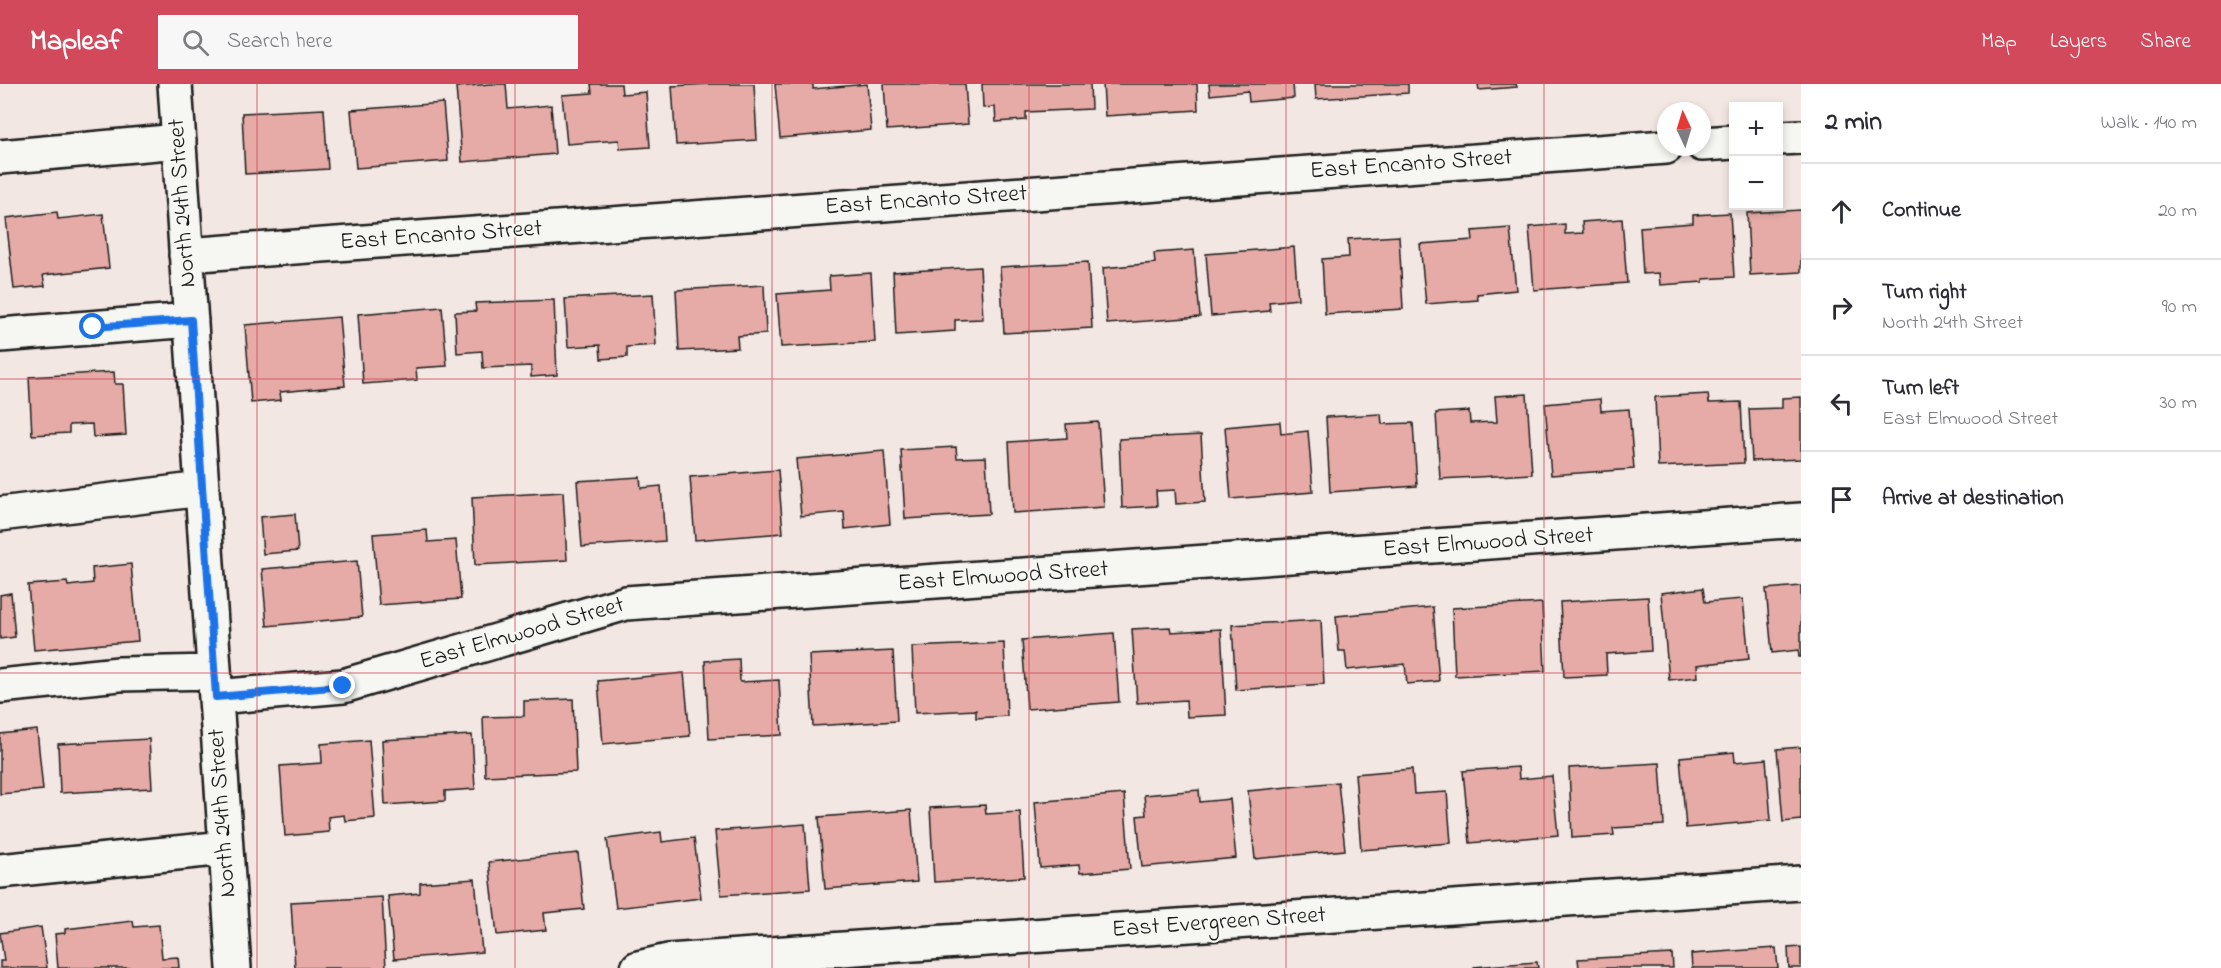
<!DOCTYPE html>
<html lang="en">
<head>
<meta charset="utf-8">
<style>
	:root { --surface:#fff; --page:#f7f7f7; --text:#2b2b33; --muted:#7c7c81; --line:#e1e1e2; --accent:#d1495b }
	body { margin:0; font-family:"Indie Flower",sans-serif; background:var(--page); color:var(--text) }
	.controls { position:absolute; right:18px; top:18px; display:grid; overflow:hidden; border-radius:0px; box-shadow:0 3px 9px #0003 }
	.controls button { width:54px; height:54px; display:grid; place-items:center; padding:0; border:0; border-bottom:2px solid var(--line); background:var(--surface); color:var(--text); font:30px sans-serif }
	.compass { position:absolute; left:1657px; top:18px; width:54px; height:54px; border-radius:50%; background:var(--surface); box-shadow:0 3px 9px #0003; rotate:356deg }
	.stop { position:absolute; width:18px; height:18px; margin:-14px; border:4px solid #1a73e8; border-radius:50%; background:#fff }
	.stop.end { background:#1a73e8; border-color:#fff; box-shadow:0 2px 6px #0008 }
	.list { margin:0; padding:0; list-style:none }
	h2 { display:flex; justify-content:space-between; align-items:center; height:78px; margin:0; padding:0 24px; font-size:26px }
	h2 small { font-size:20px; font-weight:400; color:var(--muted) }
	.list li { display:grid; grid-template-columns:39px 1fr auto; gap:18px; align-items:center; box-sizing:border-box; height:96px; padding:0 24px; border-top:2px solid var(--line) }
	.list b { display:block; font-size:22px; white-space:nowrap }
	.list p { margin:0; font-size:20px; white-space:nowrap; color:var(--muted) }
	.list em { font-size:20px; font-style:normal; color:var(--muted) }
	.icon { flex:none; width:33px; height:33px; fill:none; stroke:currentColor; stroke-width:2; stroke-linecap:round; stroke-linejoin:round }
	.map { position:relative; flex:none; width:1801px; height:884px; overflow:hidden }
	header { display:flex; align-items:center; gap:36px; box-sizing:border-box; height:84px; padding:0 30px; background:var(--accent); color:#fff }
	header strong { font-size:28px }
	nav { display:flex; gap:33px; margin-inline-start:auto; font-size:21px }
	.search { width:420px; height:54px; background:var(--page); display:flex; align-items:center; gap:15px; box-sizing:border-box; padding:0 21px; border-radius:0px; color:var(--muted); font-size:22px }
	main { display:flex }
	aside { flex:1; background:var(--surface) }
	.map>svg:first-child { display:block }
</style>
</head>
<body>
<header>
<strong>Mapleaf</strong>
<div class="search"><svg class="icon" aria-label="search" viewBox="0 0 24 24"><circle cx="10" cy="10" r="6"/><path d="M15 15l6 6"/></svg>Search here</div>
<nav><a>Map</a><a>Layers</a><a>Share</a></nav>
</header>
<main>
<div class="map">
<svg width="1801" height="884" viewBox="0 0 1801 884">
	<rect width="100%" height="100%" fill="#f3e7e3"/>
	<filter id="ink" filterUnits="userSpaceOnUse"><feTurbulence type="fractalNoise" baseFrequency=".0167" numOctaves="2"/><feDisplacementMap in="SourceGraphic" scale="12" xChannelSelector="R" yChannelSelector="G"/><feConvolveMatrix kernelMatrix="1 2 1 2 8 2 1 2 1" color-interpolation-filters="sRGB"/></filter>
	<g filter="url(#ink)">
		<!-- building -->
		<path fill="#e6aba6" stroke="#1c1c1c" stroke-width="1.5" d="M 490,0 L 506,0 L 508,25 L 551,21 L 555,70 L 462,78 L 456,3 Z
			M 591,0 L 621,0 L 622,10 L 646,8 L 650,63 L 620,65 L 619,56 L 567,60 L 562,11 L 592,9 Z
			M 709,0 L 754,0 L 757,56 L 676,61 L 672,2 Z
			M 775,0 L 813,0 L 813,5 L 867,0 L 871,46 L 780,54 Z
			M 884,0 L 965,0 L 968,40 L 887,46 Z
			M 982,0 L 1090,0 L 1091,25 L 1026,28 L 1026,36 L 996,38 L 995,23 L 983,24 Z
			M 1103,0 L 1197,0 L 1198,26 L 1105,32 Z
			M 1209,0 L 1293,0 L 1294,14 L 1249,18 L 1248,7 L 1210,11 Z
			M 1315,0 L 1408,0 L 1408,9 L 1316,15 Z
			M 1478,0 L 1516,0 L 1517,3 L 1479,6 Z
			M 443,19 L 448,77 L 356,84 L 351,26 Z
			M 324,25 L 328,85 L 245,90 L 242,29 Z
			M 1801,126 L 1801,188 L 1750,191 L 1747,129 Z
			M 57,128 L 58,135 L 103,130 L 109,184 L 43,191 L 45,202 L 14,205 L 6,134 Z
			M 1730,129 L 1734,193 L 1703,195 L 1703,198 L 1660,201 L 1659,189 L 1643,190 L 1640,143 L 1693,139 L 1693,131 Z
			M 1622,135 L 1627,199 L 1534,206 L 1529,143 L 1565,140 L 1565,150 L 1583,149 L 1582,138 Z
			M 1510,144 L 1516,206 L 1477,210 L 1478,216 L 1426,220 L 1420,160 L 1473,156 L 1472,147 Z
			M 1399,152 L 1403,225 L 1325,230 L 1322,175 L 1349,173 L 1348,155 Z
			M 1294,163 L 1298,215 L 1269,218 L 1270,227 L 1211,232 L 1206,170 Z
			M 1194,166 L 1200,233 L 1107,240 L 1103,184 L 1155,179 L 1154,169 Z
			M 1088,178 L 1092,244 L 1004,249 L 1000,183 Z
			M 980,183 L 983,235 L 955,236 L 955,247 L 896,251 L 893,188 Z
			M 871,189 L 875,258 L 781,263 L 777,210 L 830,206 L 829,192 Z
			M 764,201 L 766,250 L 737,252 L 738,264 L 679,267 L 676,206 Z
			M 653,210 L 656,261 L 627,263 L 627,273 L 601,275 L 600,261 L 568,263 L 565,215 Z
			M 554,216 L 557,291 L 531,293 L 531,282 L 483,284 L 482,267 L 457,269 L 455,228 L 476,227 L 475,219 Z
			M 442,223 L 447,282 L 416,284 L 417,296 L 363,300 L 358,230 Z
			M 339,233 L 345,302 L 280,308 L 281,316 L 251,319 L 245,241 Z
			M 114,288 L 115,300 L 123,300 L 126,351 L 93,353 L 92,340 L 69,341 L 69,349 L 32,351 L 29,293 Z
			M 1527,310 L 1532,390 L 1440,395 L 1436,329 L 1469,327 L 1470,339 L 1497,338 L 1495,312 Z
			M 1708,310 L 1709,319 L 1741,318 L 1744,379 L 1658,383 L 1655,313 Z
			M 1801,313 L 1801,375 L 1752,377 L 1749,325 L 1782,324 L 1782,314 Z
			M 1600,315 L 1601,327 L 1629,325 L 1634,385 L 1551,391 L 1545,320 Z
			M 1381,330 L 1382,340 L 1413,339 L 1417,402 L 1330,408 L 1326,333 Z
			M 1098,338 L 1104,423 L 1013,429 L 1009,358 L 1067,354 L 1066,340 Z
			M 1280,338 L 1281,350 L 1308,347 L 1313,408 L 1231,415 L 1225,343 Z
			M 1201,351 L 1205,418 L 1176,420 L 1175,406 L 1156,407 L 1157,422 L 1122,424 L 1119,355 Z
			M 956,363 L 957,374 L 986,373 L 989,430 L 905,435 L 901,366 Z
			M 884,367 L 890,440 L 845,445 L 844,428 L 801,432 L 796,375 Z
			M 778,386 L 783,449 L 695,456 L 690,393 Z
			M 640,393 L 641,404 L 661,402 L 665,457 L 582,463 L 577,397 Z
			M 563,408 L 567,476 L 475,481 L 472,413 Z
			M 295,430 L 298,467 L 263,470 L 260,433 Z
			M 427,446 L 428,458 L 456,456 L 461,515 L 379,521 L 373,450 Z
			M 357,477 L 362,533 L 267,542 L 262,485 Z
			M 131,480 L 138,557 L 34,566 L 28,501 L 67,498 L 68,502 L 93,499 L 92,484 Z
			M 1801,502 L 1801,573 L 1799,573 L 1798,566 L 1772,569 L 1766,505 Z
			M 1703,504 L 1705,518 L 1743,515 L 1749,575 L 1697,581 L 1698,593 L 1669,596 L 1661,509 Z
			M 11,509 L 15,553 L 0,555 L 0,511 Z
			M 1648,513 L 1651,567 L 1606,570 L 1607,591 L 1564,593 L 1560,518 Z
			M 1542,519 L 1545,587 L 1455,592 L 1452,524 Z
			M 1433,523 L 1439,597 L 1407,600 L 1405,580 L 1347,586 L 1345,567 L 1339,567 L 1336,532 Z
			M 1321,536 L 1324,600 L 1236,606 L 1232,541 Z
			M 1170,543 L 1171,548 L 1221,545 L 1226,631 L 1187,633 L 1186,616 L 1137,619 L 1132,545 Z
			M 1114,549 L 1119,618 L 1027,625 L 1022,556 Z
			M 1004,559 L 1007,632 L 976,634 L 976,626 L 915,629 L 912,563 Z
			M 893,567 L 897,637 L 813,642 L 809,571 Z
			M 739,575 L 740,598 L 779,596 L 782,651 L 709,655 L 705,577 Z
			M 684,589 L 690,652 L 603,660 L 598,597 Z
			M 573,615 L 576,688 L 485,692 L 483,633 L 524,632 L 524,617 Z
			M 37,646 L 43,706 L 0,710 L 0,650 Z
			M 472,651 L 475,705 L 445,707 L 445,717 L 385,721 L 382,656 Z
			M 149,655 L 152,704 L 60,709 L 58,660 Z
			M 369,656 L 375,734 L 345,737 L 344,731 L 328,733 L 329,748 L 285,752 L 280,682 L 322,679 L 321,660 Z
			M 1801,663 L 1801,736 L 1783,738 L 1777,665 Z
			M 1734,668 L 1735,678 L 1766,675 L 1771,736 L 1686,744 L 1680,673 Z
			M 1660,679 L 1664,741 L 1613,744 L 1614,751 L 1572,754 L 1569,684 Z
			M 1518,683 L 1519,695 L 1552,692 L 1558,751 L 1470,759 L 1463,687 Z
			M 1412,685 L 1414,710 L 1447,708 L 1451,759 L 1361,766 L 1355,690 Z
			M 1338,698 L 1345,766 L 1255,775 L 1248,707 Z
			M 1199,706 L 1200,718 L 1230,715 L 1236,774 L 1142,783 L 1137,732 L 1146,731 L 1144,711 Z
			M 1124,710 L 1130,785 L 1080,789 L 1079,781 L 1040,784 L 1035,718 Z
			M 985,721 L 986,730 L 1020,728 L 1024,793 L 934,798 L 930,724 Z
			M 911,726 L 917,798 L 825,805 L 819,733 Z
			M 805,740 L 810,805 L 721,811 L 715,747 Z
			M 661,748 L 662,758 L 694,754 L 701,814 L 616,824 L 607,755 Z
			M 578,769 L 584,825 L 544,829 L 546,846 L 497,851 L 489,778 Z
			M 475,795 L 482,868 L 394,875 L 388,812 L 420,809 L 420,799 Z
			M 382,813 L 386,884 L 295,884 L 291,818 Z
			M 133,837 L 134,843 L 159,841 L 162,874 L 178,873 L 179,884 L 58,884 L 55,850 L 65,849 L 65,845 Z
			M 41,843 L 47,884 L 0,884 L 0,877 L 4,877 L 0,849 Z
			M 1801,863 L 1801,884 L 1789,884 L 1788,864 Z
			M 1776,864 L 1778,884 L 1692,884 L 1691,870 Z
			M 1672,870 L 1673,884 L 1579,884 L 1578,875 Z
			M 1537,878 L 1538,884 L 1474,884 L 1474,883 Z"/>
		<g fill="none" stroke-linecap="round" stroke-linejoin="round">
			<!-- minor casing -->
			<g stroke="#1c1c1c" stroke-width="38">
				<path id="minor" d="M 175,0 L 234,884
					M 1778,54 L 1801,53
					M 1702,60 L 1734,58
					M 0,73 L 179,57
					M 186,171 L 1666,63
					M 0,251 L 191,236
					M 0,430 L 202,405
					M 0,602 L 119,590 L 214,588
					M 216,613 L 343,602 L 626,519 L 1801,436
					M 0,787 L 225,764
					M 638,884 L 668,877 L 1801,799"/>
			</g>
			<!-- minor -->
			<use href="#minor" stroke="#f6f6f2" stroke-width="33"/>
		</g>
	</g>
	<g fill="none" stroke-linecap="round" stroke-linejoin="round" filter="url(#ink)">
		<!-- route -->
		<path stroke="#1a73e8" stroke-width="8" d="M 93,243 L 191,236 L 216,613 L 343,602"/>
	</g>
	<!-- grid -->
	<path fill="none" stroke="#d1495b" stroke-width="1.5" stroke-opacity="0.55" d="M 257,0 L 257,884M 515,0 L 515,884M 772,0 L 772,884M 1029,0 L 1029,884M 1286,0 L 1286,884M 1544,0 L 1544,884M 0,295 L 1801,295M 0,589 L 1801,589"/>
	<g text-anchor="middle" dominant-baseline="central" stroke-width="4.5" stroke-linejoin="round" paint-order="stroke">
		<!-- street labels -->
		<g font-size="24" fill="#1c1c1c" stroke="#f6f6f2">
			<text transform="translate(1411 81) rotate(-4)">East Encanto Street</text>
			<text transform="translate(926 117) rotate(-4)">East Encanto Street</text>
			<text transform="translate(183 119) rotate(-94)">North 24th Street</text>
			<text transform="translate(441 152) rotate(-4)">East Encanto Street</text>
			<text transform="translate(1488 459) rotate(-4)">East Elmwood Street</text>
			<text transform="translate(1003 493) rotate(-4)">East Elmwood Street</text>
			<text transform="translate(522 550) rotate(-16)">East Elmwood Street</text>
			<text transform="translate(223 729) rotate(-94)">North 24th Street</text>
			<text transform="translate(1219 839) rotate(-4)">East Evergreen Street</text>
		</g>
	</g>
</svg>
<div class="controls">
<button>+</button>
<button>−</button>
</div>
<svg class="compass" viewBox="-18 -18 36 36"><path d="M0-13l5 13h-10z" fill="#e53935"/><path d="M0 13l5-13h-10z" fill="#7c7c81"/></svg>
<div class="stop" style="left:93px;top:243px"></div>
<div class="stop end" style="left:343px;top:602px"></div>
</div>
<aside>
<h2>2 min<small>Walk · 140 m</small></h2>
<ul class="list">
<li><svg class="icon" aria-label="ahead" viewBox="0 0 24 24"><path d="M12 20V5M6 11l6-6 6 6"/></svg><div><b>Continue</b></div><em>20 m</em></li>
<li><svg class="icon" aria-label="right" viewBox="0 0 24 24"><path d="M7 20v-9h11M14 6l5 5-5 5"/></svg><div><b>Turn right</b><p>North 24th Street</p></div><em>90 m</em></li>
<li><svg class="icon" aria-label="left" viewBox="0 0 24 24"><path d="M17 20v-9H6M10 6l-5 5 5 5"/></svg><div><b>Turn left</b><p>East Elmwood Street</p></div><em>30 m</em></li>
<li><svg class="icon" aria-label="arrive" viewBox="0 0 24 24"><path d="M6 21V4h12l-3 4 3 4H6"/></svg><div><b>Arrive at destination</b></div></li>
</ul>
</aside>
</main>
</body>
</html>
